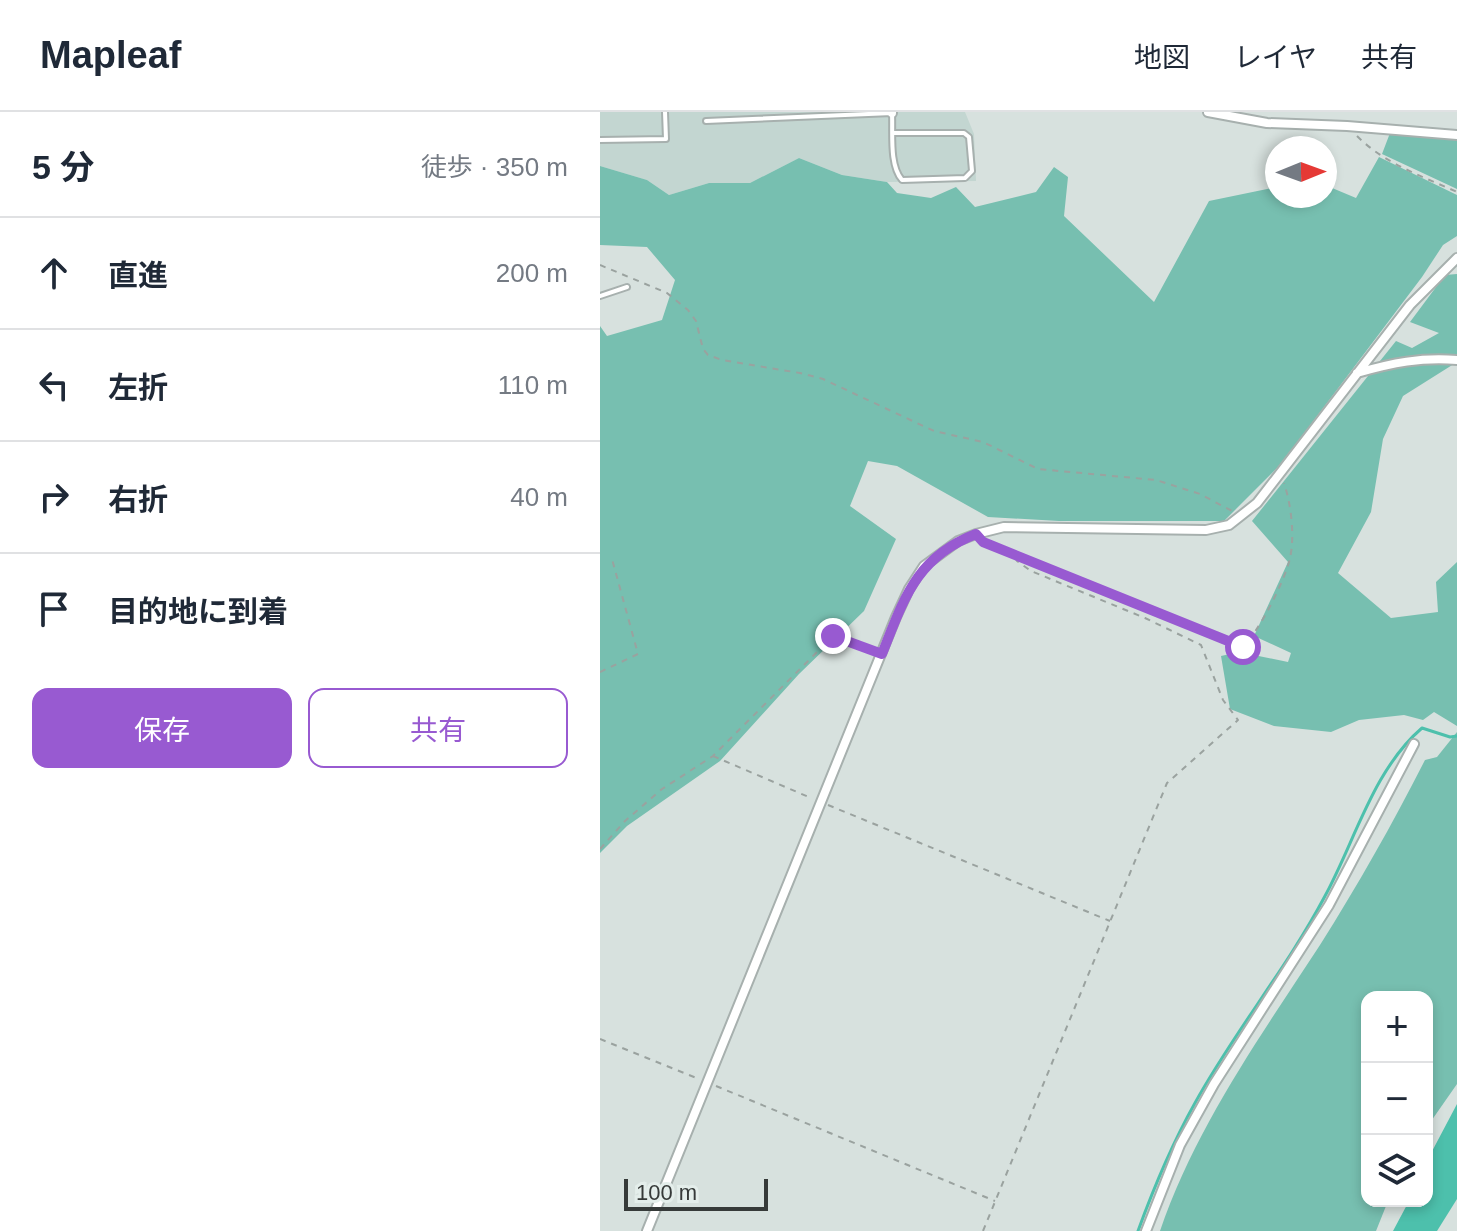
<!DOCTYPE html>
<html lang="ja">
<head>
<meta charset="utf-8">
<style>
	:root { --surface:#fff; --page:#f6f6f7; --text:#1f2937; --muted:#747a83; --line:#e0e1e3; --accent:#985ad1 }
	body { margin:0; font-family:Helvetica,"Noto Sans JP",sans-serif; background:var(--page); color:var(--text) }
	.controls { position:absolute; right:24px; bottom:24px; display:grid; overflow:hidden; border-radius:16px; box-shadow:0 4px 12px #0003 }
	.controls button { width:72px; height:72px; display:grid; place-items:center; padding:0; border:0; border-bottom:2px solid var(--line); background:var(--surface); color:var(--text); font:40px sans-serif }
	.compass { position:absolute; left:665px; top:24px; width:72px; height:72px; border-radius:50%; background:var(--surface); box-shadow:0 4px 12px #0003; rotate:89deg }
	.scale { position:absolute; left:24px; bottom:20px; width:144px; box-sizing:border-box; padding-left:8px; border:4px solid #363a39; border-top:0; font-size:22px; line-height:28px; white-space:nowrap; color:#363a39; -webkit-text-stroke:6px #e4eeeb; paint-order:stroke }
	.stop { position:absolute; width:24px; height:24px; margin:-18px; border:6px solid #985ad1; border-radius:50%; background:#fff }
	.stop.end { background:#985ad1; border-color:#fff; box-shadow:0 2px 8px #0008 }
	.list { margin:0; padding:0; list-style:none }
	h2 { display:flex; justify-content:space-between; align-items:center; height:104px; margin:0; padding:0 32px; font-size:34px }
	h2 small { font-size:26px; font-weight:400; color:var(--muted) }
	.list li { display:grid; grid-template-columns:52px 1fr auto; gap:24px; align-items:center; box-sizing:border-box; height:112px; padding:0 32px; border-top:2px solid var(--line) }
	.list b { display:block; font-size:30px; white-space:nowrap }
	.list em { font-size:26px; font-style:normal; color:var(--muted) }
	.actions { display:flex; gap:16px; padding:24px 32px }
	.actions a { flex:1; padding:18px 0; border:2px solid var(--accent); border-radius:16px; text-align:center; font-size:28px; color:var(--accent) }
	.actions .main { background:var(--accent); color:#fff }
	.icon { flex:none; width:44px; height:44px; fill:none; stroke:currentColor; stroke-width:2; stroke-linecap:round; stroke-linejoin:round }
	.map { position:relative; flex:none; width:857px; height:1119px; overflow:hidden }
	header { display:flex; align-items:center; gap:48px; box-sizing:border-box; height:112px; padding:0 40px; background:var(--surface); border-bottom:2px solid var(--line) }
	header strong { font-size:38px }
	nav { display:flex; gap:44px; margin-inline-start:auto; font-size:28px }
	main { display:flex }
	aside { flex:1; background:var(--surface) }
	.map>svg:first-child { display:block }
</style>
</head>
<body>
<header>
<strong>Mapleaf</strong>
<nav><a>地図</a><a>レイヤ</a><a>共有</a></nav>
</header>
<main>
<aside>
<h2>5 分<small>徒歩 · 350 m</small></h2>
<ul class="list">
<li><svg class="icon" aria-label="ahead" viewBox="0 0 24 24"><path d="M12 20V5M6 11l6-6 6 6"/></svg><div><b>直進</b></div><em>200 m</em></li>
<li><svg class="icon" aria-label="left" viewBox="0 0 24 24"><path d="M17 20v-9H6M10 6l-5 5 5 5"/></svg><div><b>左折</b></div><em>110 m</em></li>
<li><svg class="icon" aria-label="right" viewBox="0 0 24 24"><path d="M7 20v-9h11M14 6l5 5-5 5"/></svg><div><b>右折</b></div><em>40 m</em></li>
<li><svg class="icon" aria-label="arrive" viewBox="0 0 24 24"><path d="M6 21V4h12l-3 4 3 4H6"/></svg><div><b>目的地に到着</b></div></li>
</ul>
<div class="actions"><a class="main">保存</a><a>共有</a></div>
</aside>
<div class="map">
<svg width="857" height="1119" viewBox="0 0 857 1119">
	<rect width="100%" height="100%" fill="#d7e1de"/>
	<!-- built -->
	<path fill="#c3d6d1" d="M 0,0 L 365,0 L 374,22 L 376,69 L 287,70 L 242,63 L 199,46 L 150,71 L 109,71 L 69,83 L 47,68 L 0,54 Z"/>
	<!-- green -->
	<path fill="#77bfb0" d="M 790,21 L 857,26 L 857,77 L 782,42 Z
		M 779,45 L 857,83 L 857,124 L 843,133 L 822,165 L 681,352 L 624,409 L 459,409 L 388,405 L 297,354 L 268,349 L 250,394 L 296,427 L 264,499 L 199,562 L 120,649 L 27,714 L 0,741 L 0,214 L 7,224 L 62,208 L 75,168 L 47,135 L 0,133 L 0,54 L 47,68 L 69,83 L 109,71 L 150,71 L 199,46 L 242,63 L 287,70 L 297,81 L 331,86 L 356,75 L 375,95 L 436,80 L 454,55 L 468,65 L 464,104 L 554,190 L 609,89 L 677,75 L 677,84 L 725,84 L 725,73 L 756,86 Z
		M 857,162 L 857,250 L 803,284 L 783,327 L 771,400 L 738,461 L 791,506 L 838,500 L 836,470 L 857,450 L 857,614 L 834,600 L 823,608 L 804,603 L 759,608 L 731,620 L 674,614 L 630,597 L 621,544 L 639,540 L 688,550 L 691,541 L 654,524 L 688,450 L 652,409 L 796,229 L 812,236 L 839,221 L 810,210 L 845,163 Z
		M 857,620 L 857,972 L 827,1015 L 827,885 L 767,885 L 767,1089 L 788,1089 L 776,1119 L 560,1119 C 596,1014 660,925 720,833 C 758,773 793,711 825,648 L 837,645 Z"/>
	<!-- water -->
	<path fill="#4dc0ac" d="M 857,992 L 857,1087 L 837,1119 L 793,1119 L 809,1089 L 827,1089 L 829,1045 Z"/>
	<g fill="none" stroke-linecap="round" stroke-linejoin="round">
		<!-- stream -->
		<path stroke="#4dc0ac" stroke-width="3" d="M 538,1119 C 554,1075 572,1032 595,991 C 634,920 687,856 725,784 C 755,729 773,658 822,616 L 850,625 L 857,624"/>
		<!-- service casing -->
		<g stroke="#a7b0ae" stroke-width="8">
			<path id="service" d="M 106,9 L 292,1 C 293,21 289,53 302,68 L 365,66 L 372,59 L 369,25 L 364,21 L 293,21
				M 0,28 L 66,27 L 65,0
				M 0,184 L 27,175"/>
		</g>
		<!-- minor casing -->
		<g stroke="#a7b0ae" stroke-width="12">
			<path id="minor" d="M 608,0 L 667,11 L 747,14 L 857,23
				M 292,1 L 292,0
				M 757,261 C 792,251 821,245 857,248
				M 47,1119 L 296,505 L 309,477 L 324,454 L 358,429 L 376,422 L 404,415 L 606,418 L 629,413 L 657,391 L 810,193 L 857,146
				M 546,1119 L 580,1033 L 614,972 L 729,793 L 814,632"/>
		</g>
		<!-- path -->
		<path stroke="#9aa29f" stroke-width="2" stroke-dasharray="6 6" stroke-linecap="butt" d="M 757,24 C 785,52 822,64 857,80
			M 0,153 L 67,181 L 88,198 L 96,209 L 103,237 L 108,243 L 122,248 L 200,261 L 223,267 L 334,319 L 383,330 L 438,357 L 556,368 L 600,382 L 632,399
			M 384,430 L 643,535 C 659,519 685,469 690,446 C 695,424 691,392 684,371
			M 0,560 L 38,542 L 12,447
			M 113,644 L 211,686
			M 228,693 L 510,809
			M 0,737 L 25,709 L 62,677 L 113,644 L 233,524 L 274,539
			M 0,927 L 99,967
			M 116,974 L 395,1089
			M 383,1119 L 567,671 L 638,608 L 623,588 L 601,533 L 545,506 L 431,459 L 417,449 L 412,441"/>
		<!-- service -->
		<use href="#service" stroke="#fff" stroke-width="4"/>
		<!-- minor -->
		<use href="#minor" stroke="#fff" stroke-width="8"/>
	</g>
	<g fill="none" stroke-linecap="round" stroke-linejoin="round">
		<!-- route -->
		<path stroke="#985ad1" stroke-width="10" d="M 233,524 L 282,542 C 304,487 316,445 376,422 L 383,430 L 643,535"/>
	</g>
</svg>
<div class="controls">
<button>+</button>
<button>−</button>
<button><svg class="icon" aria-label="layers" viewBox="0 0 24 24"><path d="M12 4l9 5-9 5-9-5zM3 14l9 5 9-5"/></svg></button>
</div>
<svg class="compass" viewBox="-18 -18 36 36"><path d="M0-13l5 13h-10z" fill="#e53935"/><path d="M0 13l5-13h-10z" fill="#747a83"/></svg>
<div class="scale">100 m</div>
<div class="stop" style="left:643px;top:535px"></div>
<div class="stop end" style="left:233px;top:524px"></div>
</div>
</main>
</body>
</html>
